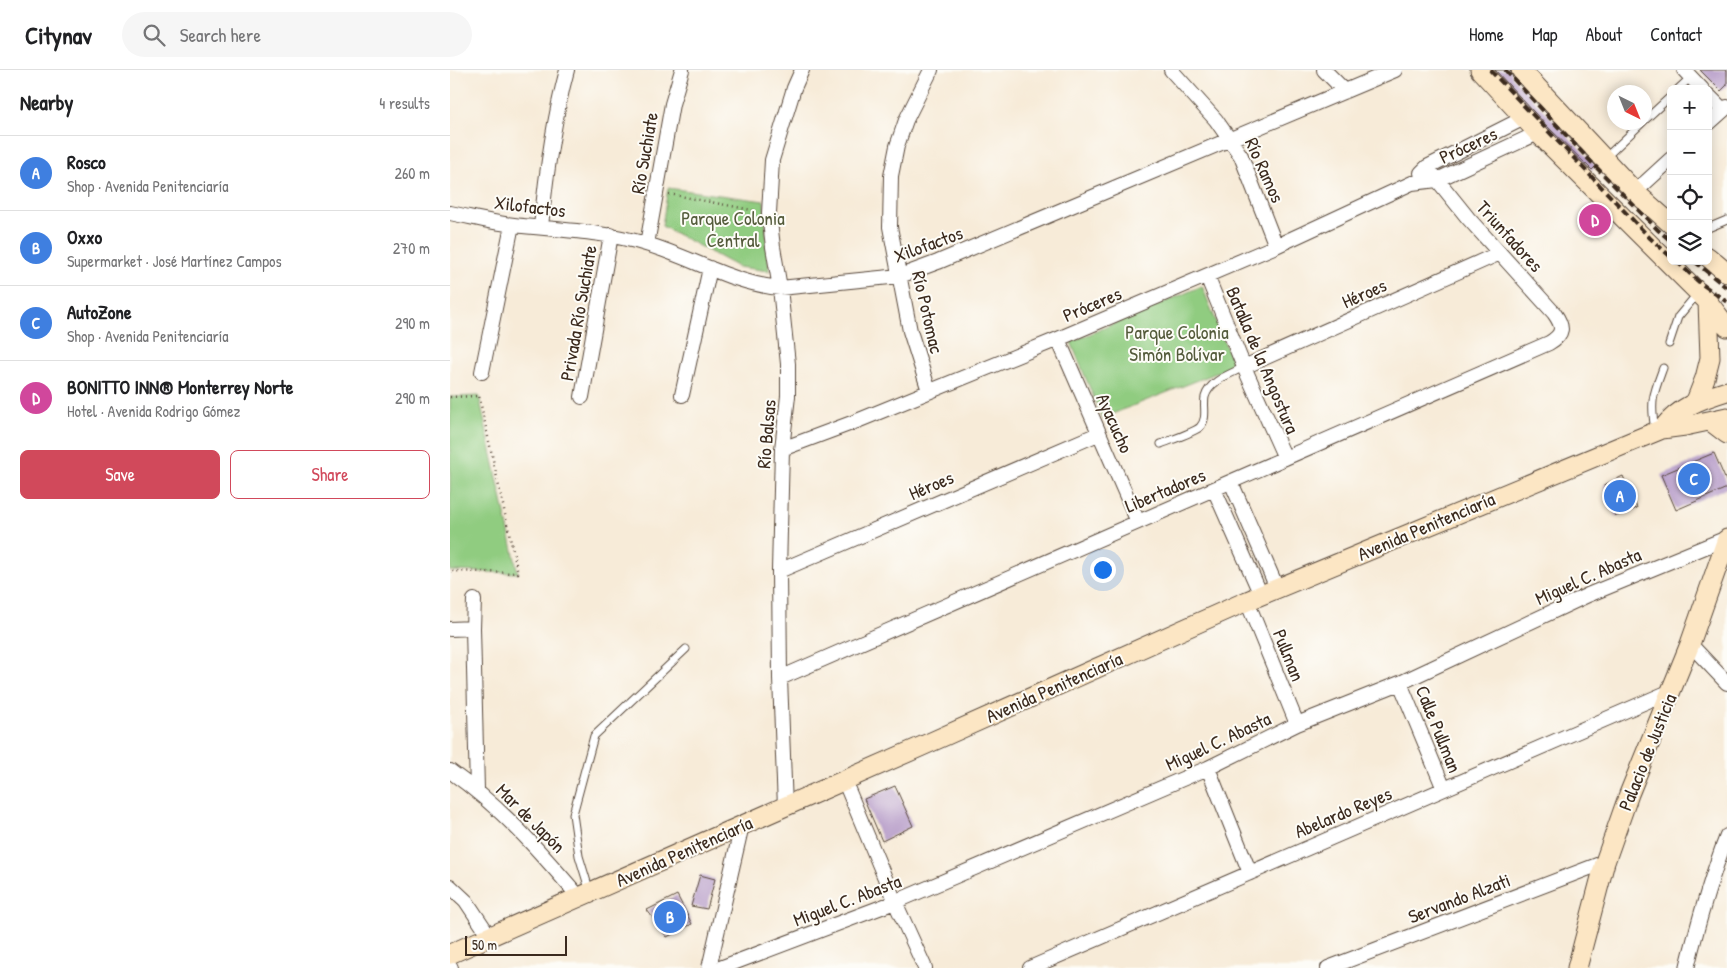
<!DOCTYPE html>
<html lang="en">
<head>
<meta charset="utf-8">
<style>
	:root { --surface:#fff; --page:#f6f6f6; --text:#202124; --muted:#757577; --line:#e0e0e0; --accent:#d1495b }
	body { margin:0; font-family:"Patrick Hand",sans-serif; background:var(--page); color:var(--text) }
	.controls { position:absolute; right:15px; top:15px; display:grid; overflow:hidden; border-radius:8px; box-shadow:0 2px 12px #0003 }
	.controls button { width:45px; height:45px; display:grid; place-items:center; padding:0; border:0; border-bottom:1px solid var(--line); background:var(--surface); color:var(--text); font:25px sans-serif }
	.compass { position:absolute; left:1157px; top:15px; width:45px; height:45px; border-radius:50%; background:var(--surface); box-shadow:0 2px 12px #0003; rotate:137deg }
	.scale { position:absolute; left:15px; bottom:12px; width:102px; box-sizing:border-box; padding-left:5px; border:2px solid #3b2a1e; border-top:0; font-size:14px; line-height:18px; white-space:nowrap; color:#3b2a1e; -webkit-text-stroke:4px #fdfcf7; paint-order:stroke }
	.you { position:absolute; left:652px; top:499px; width:18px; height:18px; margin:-12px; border:4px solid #fff; border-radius:50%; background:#1a73e8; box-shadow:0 0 0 8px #1a73e833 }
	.badge { display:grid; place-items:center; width:32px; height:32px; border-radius:50%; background:var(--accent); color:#fff; font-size:16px; font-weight:700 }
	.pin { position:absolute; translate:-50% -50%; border:2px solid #fff; box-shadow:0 1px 5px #0006 }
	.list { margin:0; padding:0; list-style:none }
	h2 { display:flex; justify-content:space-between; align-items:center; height:65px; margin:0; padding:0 20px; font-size:21px }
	h2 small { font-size:16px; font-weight:400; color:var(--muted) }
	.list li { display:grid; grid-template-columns:32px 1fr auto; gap:15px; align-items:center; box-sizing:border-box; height:75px; padding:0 20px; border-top:1px solid var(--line) }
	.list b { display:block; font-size:19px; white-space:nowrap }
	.list p { margin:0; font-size:16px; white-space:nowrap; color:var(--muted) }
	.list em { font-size:16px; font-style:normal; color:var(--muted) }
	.actions { display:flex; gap:10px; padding:15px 20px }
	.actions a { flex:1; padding:11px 0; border:1px solid var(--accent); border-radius:8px; text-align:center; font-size:18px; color:var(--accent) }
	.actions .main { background:var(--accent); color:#fff }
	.icon { flex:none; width:28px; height:28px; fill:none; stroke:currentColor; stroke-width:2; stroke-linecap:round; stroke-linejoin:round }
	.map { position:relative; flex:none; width:1277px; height:898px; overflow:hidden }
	header { display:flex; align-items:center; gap:30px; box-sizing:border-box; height:70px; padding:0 25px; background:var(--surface); border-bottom:1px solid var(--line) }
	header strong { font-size:24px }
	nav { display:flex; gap:28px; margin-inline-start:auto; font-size:18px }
	.search { width:350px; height:45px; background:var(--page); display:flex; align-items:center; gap:12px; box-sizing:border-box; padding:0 18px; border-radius:28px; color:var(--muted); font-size:19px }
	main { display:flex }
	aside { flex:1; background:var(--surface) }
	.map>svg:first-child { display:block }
</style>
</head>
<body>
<header>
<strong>Citynav</strong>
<div class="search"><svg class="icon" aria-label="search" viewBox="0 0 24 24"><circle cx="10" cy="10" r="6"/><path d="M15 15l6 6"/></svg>Search here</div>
<nav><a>Home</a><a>Map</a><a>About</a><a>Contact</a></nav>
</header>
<main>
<aside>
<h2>Nearby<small>4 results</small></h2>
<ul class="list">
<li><span class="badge" style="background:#3f7fe0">A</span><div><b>Rosco</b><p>Shop · Avenida Penitenciaría</p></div><em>260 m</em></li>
<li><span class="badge" style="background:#3f7fe0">B</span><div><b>Oxxo</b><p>Supermarket · José Martínez Campos</p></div><em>270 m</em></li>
<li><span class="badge" style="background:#3f7fe0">C</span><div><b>AutoZone</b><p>Shop · Avenida Penitenciaría</p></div><em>290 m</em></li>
<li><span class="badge" style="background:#d1479c">D</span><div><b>BONITTO INN® Monterrey Norte</b><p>Hotel · Avenida Rodrigo Gómez</p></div><em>290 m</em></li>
</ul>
<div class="actions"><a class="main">Save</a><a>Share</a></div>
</aside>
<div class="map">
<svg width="1277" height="898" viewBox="0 0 1277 898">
	<rect width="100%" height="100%" fill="#fdfcf7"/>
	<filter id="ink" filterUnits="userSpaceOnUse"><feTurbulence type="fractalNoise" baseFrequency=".02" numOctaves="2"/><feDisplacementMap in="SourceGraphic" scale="10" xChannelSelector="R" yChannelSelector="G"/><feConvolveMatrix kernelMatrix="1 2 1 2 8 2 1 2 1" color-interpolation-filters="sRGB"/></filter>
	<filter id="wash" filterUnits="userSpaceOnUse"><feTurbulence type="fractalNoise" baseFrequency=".0096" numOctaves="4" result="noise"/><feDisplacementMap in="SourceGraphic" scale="20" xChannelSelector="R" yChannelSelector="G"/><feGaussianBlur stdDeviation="1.12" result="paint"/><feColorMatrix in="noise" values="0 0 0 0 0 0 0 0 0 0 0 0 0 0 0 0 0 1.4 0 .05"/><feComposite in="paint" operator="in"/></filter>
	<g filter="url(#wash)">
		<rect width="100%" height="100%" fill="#f7ebd8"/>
		<!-- green -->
		<path fill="#90cc80" stroke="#667b4f" d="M 218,118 L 314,131 L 319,201 L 288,197 L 212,156 Z
			M 752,216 L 784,296 L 652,348 L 621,272 Z
			M 29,326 L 68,503 L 0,501 L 0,327 Z"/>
		<g id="blocks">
			<!-- building -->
			<path fill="#b79dc9" d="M 1045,0 L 1060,0 L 1063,8 L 1146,96 L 1142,100 L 1096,55 Z
				M 1250,0 L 1277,0 L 1277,15 L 1271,21 Z
				M 1264,383 L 1277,413 L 1277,418 L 1226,440 L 1211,405 Z
				M 1173,406 L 1187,438 L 1166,446 L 1154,415 Z
				M 445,716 L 463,756 L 432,771 L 414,729 Z
				M 250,805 L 265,809 L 257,839 L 241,836 Z
				M 227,825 L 242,854 L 217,867 L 197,840 Z"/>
		</g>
	</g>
	<g filter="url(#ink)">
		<use href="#blocks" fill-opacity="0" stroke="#57473a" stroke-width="1"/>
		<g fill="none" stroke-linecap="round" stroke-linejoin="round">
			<!-- lane casing -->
			<g stroke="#57473a" stroke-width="9">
				<path id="lane" d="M 1228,19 L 1241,7
					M 1194,51 L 1221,26
					M 1155,88 L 1193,52
					M 1258,158 L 1277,150
					M 1219,274 L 1228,247 L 1248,223
					M 1205,360 C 1200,331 1203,325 1213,298
					M 711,374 C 718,371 745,362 750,357 C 758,348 753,337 755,327 C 760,310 781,304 794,297
					M 140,822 L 129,786 L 123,744 L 144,666 L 236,579"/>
			</g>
			<!-- street casing -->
			<g stroke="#57473a" stroke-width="16">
				<path id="street" d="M 721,0 L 766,50 L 791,86 L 826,176
					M 874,0 L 895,21
					M 1234,0 L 1252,19
					M 1258,25 L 1273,40
					M 1258,54 L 1277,37
					M 971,103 L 977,97 L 1074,48
					M 1185,122 L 1221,89
					M 0,143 C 21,147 43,153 64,155 C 108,160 153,161 196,174 C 241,187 283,214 330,218 L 450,206 L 488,192 L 945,0
					M 91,157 C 96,104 103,52 117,0
					M 197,174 L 222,34 L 232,0
					M 757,206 L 794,297 L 835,388
					M 608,269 L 688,452
					M 794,297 L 1050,183
					M 32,302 L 62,155
					M 479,321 L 460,261 L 440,157 L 441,106 L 447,76 L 456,50 L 481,0
					M 232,325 L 260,198
					M 132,327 L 161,165
					M 332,379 L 407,351 L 608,269 L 826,176 L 962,113 L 987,110 L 1088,63
					M 781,412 L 827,518
					M 764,419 L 811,525
					M 329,501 L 648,364
					M 24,530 L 23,558 L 27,720
					M 797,531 L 847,654
					M 0,559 L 23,558
					M 1240,574 L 1277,613
					M 330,608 L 1099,273 C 1114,264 1114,257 1104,243 L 1018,148 L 977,97
					M 950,613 L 994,719
					M 758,698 L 800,803
					M 0,701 C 52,738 88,779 129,827
					M 394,710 L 445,832 L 475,898
					M 335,737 L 330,608 L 329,501 L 332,379 L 338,326 L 338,294 L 330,218 L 323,177 L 319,143 L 322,90 L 344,18 L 352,0
					M 0,816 L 16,831 L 40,867
					M 0,896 L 1,898
					M 259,898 L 292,755
					M 270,898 L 445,832 L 758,698 L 847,654 L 950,613 L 1138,525 L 1277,468
					M 580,898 L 1221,621
					M 878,898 L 1155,792
					M 1237,898 C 1248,853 1260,809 1277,766"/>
			</g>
			<!-- secondary casing -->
			<g stroke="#57473a" stroke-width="21">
				<path id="secondary" d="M 1030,0 L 1088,63 L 1258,232 L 1277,257
					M 1071,0 L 1185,122 L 1221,154
					M 1258,187 L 1277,203
					M 1246,331 L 1255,308 L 1260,288 L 1258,232
					M 1260,351 L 1277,364
					M 1212,359 C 1230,336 1251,329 1277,321
					M 0,884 L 470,677 L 797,531 L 1212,359 L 1235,356 L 1277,347
					M 1127,898 L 1155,792 L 1179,724 L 1240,574 L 1277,469"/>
			</g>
			<!-- path -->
			<path stroke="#57473a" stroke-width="2.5" stroke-dasharray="1 4" stroke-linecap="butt" d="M 219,124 L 307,141
				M 0,327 L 29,326 L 68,503 L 0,501"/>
			<!-- lane -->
			<use href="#lane" stroke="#fff" stroke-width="7"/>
			<!-- street -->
			<use href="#street" stroke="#fff" stroke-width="14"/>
			<!-- secondary -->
			<use href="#secondary" stroke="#fce6c4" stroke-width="19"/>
			<!-- rail -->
			<path stroke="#3b2a1e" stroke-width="4" stroke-dasharray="8 4" stroke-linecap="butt" d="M 1040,0 L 1200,168 L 1221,187
				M 1055,0 L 1146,97 L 1208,160 L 1221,171
				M 1226,191 L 1249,212 L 1277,232
				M 1244,191 L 1277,218"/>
		</g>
	</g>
	<g text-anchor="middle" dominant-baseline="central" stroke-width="4" stroke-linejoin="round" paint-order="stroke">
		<!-- street labels -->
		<g font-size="19" fill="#3b2a1e" stroke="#fdfcf7">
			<text transform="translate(1018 75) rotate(-25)">Próceres</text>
			<text transform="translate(194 83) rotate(-80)">Río Suchiate</text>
			<text transform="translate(815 100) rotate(66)">Río Ramos</text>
			<text transform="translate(80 136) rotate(7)">Xilofactos</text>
			<text transform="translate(1060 166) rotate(48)">Triunfadores</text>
			<text transform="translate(478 174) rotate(-20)">Xilofactos</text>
			<text transform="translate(914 223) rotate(-24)">Héroes</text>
			<text transform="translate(642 234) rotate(-23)">Próceres</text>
			<text transform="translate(478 242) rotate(77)">Río Potomac</text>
			<text transform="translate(128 243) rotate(-80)">Privada Río Suchiate</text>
			<text transform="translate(813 290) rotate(67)">Batalla de la Angostura</text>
			<text transform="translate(665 353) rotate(66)">Ayacucho</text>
			<text transform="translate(316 364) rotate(-85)">Río Balsas</text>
			<text transform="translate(481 415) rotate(-23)">Héroes</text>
			<text transform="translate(715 420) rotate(-23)">Libertadores</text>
			<text transform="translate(976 456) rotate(-23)">Avenida Penitenciaría</text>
			<text transform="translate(1138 506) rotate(-24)">Miguel C. Abasta</text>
			<text transform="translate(839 585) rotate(68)">Pullman</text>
			<text transform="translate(604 617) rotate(-24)">Avenida Penitenciaría</text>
			<text transform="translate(989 659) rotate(68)">Calle Pullman</text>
			<text transform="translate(768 671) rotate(-25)">Miguel C. Abasta</text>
			<text transform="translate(1197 682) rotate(-68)">Palacio de Justicia</text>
			<text transform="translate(893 742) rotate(-23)">Abelardo Reyes</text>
			<text transform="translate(81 748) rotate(45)">Mar de Japón</text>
			<text transform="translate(234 781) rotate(-24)">Avenida Penitenciaría</text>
			<text transform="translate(1009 828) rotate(-21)">Servando Alzati</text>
			<text transform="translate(397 830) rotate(-21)">Miguel C. Abasta</text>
		</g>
		<!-- park labels -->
		<g font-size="19" fill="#545b3b" stroke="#fdfcf7">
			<text x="283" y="148">Parque Colonia<tspan x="283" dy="22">Central</tspan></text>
			<text x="727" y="262">Parque Colonia<tspan x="727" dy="22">Simón Bolívar</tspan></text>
		</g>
	</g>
</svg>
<div class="controls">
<button>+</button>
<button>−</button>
<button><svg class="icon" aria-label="locate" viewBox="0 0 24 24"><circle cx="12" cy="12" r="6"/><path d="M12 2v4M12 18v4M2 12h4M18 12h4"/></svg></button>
<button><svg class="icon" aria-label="layers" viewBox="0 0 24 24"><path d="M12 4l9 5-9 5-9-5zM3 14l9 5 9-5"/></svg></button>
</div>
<svg class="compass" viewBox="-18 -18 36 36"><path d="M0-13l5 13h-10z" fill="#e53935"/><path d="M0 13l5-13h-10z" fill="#757577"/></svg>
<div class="scale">50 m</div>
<div class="you"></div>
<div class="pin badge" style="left:1170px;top:426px;background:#3f7fe0">A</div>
<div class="pin badge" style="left:220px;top:847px;background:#3f7fe0">B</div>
<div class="pin badge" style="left:1244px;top:409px;background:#3f7fe0">C</div>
<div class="pin badge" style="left:1145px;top:150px;background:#d1479c">D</div>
</div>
</main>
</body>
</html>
